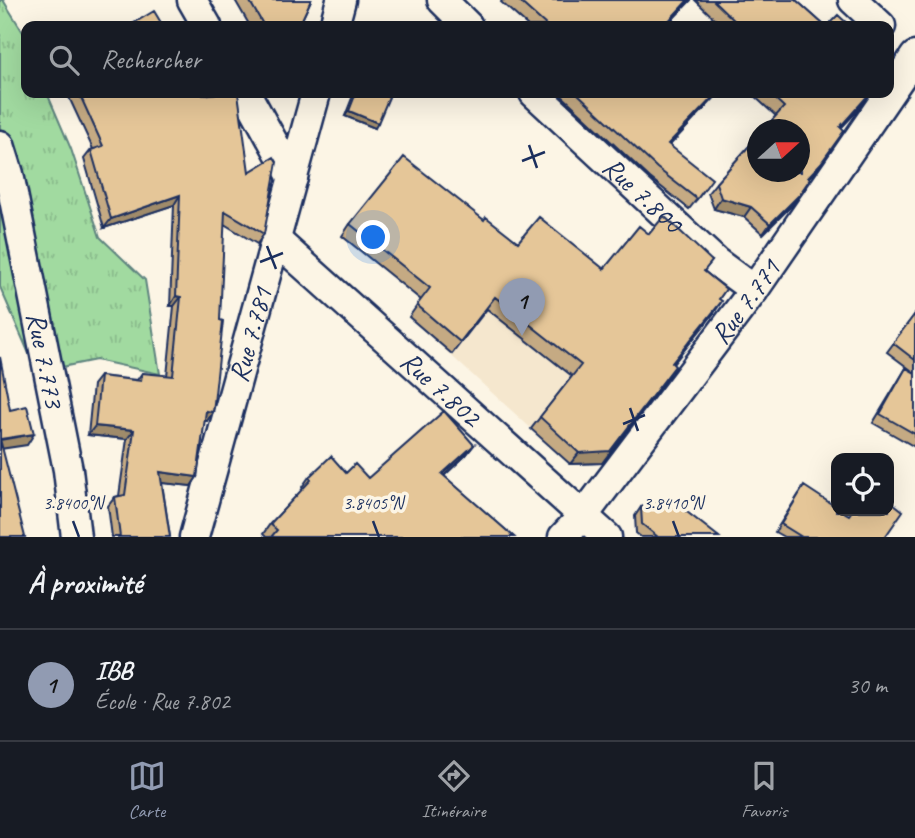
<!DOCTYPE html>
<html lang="fr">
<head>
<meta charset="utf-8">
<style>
	:root { --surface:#171b24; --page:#242831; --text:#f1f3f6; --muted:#9ea1a6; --line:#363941; --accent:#919bb2 }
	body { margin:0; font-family:Caveat,sans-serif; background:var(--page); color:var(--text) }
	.controls { position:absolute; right:21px; bottom:21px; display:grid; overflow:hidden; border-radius:14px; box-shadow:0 7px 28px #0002 }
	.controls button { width:63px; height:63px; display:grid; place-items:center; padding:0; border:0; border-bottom:2px solid var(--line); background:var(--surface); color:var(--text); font:35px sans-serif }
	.compass { position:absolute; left:747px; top:119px; width:63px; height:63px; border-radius:50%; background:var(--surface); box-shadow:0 7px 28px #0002; rotate:69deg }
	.you { position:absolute; left:374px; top:238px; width:24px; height:24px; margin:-18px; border:5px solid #fff; border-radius:50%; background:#1a73e8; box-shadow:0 0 0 10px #1a73e833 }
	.badge { display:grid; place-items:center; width:46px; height:46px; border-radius:50%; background:var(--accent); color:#111; font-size:23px; font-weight:700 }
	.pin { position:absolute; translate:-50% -58px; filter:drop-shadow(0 2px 4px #0008) }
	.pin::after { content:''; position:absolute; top:37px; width:24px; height:21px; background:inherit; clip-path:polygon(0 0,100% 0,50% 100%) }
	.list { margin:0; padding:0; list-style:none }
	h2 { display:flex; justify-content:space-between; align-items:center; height:91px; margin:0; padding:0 28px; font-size:30px }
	h2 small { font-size:23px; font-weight:400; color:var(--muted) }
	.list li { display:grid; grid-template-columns:46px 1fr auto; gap:21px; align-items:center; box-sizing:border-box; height:112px; padding:0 28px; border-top:2px solid var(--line) }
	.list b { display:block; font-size:26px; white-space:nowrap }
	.list p { margin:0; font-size:23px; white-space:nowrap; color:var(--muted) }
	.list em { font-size:23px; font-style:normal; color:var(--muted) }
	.icon { flex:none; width:38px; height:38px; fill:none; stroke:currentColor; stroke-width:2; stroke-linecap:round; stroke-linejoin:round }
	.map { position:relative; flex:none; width:915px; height:537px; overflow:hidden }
	.search { position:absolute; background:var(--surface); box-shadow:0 7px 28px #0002; left:21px; right:21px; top:21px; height:77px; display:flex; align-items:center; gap:18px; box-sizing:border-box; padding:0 24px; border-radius:14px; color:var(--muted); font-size:26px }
	.sheet { height:203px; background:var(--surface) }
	nav { display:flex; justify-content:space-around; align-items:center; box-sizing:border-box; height:98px; border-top:2px solid var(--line); background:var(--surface); font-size:19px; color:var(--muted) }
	nav a { display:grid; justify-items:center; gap:4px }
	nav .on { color:var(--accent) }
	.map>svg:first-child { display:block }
</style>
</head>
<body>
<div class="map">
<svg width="915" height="537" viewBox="0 0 915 537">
	<defs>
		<pattern id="grass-tufts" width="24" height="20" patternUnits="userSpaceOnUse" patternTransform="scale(1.75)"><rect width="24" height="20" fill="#a1daa0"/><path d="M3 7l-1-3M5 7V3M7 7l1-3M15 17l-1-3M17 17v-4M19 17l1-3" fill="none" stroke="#8abb8c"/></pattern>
	</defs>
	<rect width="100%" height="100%" fill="#fcf5e5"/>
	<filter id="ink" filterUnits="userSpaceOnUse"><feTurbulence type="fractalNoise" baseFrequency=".0143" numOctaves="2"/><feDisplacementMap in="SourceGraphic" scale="14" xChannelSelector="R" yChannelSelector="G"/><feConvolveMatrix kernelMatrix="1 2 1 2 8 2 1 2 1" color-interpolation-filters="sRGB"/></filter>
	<g filter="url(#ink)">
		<!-- built -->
		<path fill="#f5e7ce" d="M 478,229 L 668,379 L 602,463 L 570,464 L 409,317 Z"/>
		<!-- grass -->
		<path fill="url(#grass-tufts)" stroke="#5e847f" stroke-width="2" d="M 0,0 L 3,0 L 26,37 L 26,93 L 47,93 L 71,149 L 100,237 L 145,280 L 160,374 L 96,360 L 37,372 L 0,287 Z"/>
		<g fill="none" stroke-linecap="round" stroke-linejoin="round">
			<!-- street casing -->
			<g stroke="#1b2f5e" stroke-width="33">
				<g id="street">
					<path d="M 192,0 L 207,26"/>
					<path d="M 442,0 L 468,26"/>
					<path d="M 853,0 L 881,26"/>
					<path d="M 334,26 L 341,0"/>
					<path d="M 246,93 L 293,178"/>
					<path id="s1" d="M 534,93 L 716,262 L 754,290"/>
					<path id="s2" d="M 0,145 L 9,174 L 68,470 L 76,537"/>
					<path id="s3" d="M 276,240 L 607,537"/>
					<path id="s4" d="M 194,537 L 316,93"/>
					<path id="s5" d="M 563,537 L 584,515 L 754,290 L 915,56"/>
				</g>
			</g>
			<!-- street -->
			<use href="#street" stroke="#fcf5e5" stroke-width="28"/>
		</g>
		<!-- wall -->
		<path fill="#c5aa83" stroke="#1b2f5e" stroke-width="2" d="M 235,0 L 311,0 L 299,26 L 250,26 Z
			M 502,0 L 691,0 L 666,26 L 528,26 L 501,2 Z
			M 695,0 L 796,0 L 825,26 L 722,26 Z
			M 67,93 L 202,93 L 249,172 L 264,234 L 257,244 L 224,224 L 207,421 L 204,421 L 197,477 L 191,486 L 162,483 L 170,537 L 112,537 L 108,506 L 115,497 L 119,496 L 127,439 L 88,435 L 93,385 L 100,376 L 137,380 L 142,373 L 167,376 L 174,306 L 170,306 L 174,205 L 104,228 L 84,159 L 91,150 L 93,149 Z
			M 354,93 L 378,93 L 375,128 L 345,116 Z
			M 559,93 L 719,93 L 670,145 L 705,189 L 689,209 L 650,178 Z
			M 753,93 L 870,93 L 857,111 L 841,128 L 814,173 L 809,178 L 792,205 L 763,234 L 744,217 L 714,209 L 708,193 L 716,183 L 776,116 L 752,94 Z
			M 484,220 L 518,242 L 604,269 L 649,234 L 712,261 L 704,271 L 726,289 L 719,299 L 714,313 L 673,364 L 667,378 L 602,463 L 570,464 L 531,429 L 572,376 L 487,309 L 452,354 L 409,317 L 421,300 L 342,236 L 350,224 Z
			M 915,314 L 915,447 L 873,423 L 906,368 L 915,373 L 887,352 Z
			M 474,445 L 466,455 L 444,476 L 514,537 L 266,537 L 263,534 L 270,524 L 303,489 L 302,487 L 309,477 L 346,473 L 368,478 Z
			M 799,494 L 836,507 L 885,537 L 784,537 L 775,532 Z
			M 641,507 L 719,537 L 641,537 L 636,533 L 635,516 Z"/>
		<!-- shaded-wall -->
		<path fill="#a08b6a" stroke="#1b2f5e" stroke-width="2" d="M 688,0 L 691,0 L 666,26 L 664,26 Z
			M 717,93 L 719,93 L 661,154 L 668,144 Z
			M 864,100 L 857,111 L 832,137 L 840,127 Z
			M 349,111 L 378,123 L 375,128 L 345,116 Z
			M 821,163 L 814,173 L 800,187 L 808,177 Z
			M 180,195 L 174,205 L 104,228 L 111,219 Z
			M 799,195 L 792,205 L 763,234 L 770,224 Z
			M 721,198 L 751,207 L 744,217 L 714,209 Z
			M 176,296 L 181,297 L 174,306 L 170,306 Z
			M 722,301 L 714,313 L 663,375 L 672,363 Z
			M 675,366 L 602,463 L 570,464 L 579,453 Z
			M 206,411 L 213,412 L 207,421 L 199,420 Z
			M 95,426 L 134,430 L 127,439 L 88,435 Z
			M 34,434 L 27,445 L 0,449 L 0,440 Z
			M 474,445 L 466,455 L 435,484 L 442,474 Z
			M 160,472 L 197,477 L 191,486 L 153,482 Z"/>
		<!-- building -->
		<path fill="#e5c698" stroke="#1b2f5e" stroke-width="2" d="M 249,0 L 311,0 L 299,26 L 264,26 Z
			M 518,0 L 688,0 L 664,26 L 547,26 Z
			M 713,0 L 796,0 L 825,26 L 740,26 Z
			M 154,11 L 163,26 L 129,26 Z
			M 838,15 L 850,26 L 827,26 Z
			M 79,93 L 202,93 L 203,95 L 218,93 L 238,93 L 249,172 L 274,157 L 277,162 L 264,234 L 225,211 L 220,320 L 223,321 L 213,412 L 206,411 L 197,477 L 160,472 L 170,537 L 120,537 L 115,497 L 125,495 L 134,430 L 95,426 L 100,376 L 141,381 L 142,373 L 173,376 L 181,297 L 176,296 L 180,195 L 111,219 L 91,150 L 103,146 Z
			M 356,93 L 378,93 L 389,97 L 378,123 L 349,111 Z
			M 577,93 L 717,93 L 668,144 L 712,179 L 697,199 L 657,168 Z
			M 769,93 L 870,93 L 864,100 L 840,127 L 844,131 L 821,163 L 808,177 L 810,179 L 799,195 L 770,224 L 751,207 L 721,198 L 716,183 L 758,136 L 758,172 L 800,172 L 800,130 L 763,130 L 784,107 Z
			M 404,157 L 484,220 L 486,217 L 518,242 L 539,217 L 604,269 L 639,226 L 649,234 L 664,216 L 712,261 L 704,271 L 726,289 L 719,299 L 722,301 L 672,363 L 675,366 L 610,451 L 579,453 L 540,417 L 581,365 L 495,297 L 460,342 L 417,305 L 430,288 L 350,224 Z
			M 915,314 L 915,360 L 893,343 Z
			M 0,357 L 10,410 L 27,406 L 34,434 L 0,439 L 25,537 L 0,537 Z
			M 906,368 L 915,373 L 915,434 L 880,414 Z
			M 444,411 L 474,445 L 442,474 L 514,537 L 271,537 L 277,530 L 270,524 L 311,480 L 309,477 L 331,456 L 346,473 L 355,464 L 368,478 Z
			M 804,486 L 836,507 L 836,511 L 842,511 L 849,515 L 852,511 L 889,511 L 889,500 L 903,511 L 885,537 L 802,537 L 781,524 Z
			M 669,498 L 719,537 L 658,537 L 642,524 L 641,507 Z"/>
	</g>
	<!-- ticks -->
	<path fill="none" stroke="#1b2f5e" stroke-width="2.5" d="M 529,145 L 537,168M 522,161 L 545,152M 267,246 L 276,269M 260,262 L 283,253M 630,408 L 638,431M 623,424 L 645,415M 73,521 L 79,537M 373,521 L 379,537M 673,521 L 679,537"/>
	<g text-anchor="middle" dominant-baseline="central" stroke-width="7" stroke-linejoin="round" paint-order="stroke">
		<!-- street labels -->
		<g font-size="28" fill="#1b2f5e" stroke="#fcf5e5">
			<text stroke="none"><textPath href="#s1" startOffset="149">Rue 7.800</textPath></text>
			<text stroke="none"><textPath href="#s5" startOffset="298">Rue 7.771</textPath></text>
			<text stroke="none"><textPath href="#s4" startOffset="210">Rue 7.781</textPath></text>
			<text stroke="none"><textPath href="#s2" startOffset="220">Rue 7.773</textPath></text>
			<text stroke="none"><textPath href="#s3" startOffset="222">Rue 7.802</textPath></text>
		</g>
	</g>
	<g font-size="18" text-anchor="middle" fill="#1b2f5e" stroke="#fcf5e5" stroke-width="7" stroke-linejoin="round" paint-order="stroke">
		<text x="73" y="509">3.8400°N</text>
		<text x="373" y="509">3.8405°N</text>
		<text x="673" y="509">3.8410°N</text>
	</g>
</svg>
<div class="controls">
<button><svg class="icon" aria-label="locate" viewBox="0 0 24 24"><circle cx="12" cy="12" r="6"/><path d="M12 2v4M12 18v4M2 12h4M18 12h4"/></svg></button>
</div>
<svg class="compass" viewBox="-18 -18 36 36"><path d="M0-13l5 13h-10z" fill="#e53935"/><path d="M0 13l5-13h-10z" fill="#9ea1a6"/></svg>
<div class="you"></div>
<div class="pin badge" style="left:522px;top:336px">1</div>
<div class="search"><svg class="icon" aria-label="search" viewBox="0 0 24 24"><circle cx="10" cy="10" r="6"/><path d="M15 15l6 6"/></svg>Rechercher</div>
</div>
<section class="sheet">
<h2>À proximité<small></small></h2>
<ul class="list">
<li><span class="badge">1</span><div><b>IBB</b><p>École · Rue 7.802</p></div><em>30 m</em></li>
</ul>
</section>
<nav>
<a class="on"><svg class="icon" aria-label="map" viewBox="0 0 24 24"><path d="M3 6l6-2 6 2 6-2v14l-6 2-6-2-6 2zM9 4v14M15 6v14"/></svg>Carte</a>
<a><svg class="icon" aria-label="directions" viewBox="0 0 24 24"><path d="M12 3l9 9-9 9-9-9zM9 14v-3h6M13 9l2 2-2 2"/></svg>Itinéraire</a>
<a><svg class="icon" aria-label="saved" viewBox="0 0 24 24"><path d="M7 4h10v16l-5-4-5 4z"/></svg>Favoris</a>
</nav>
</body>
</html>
